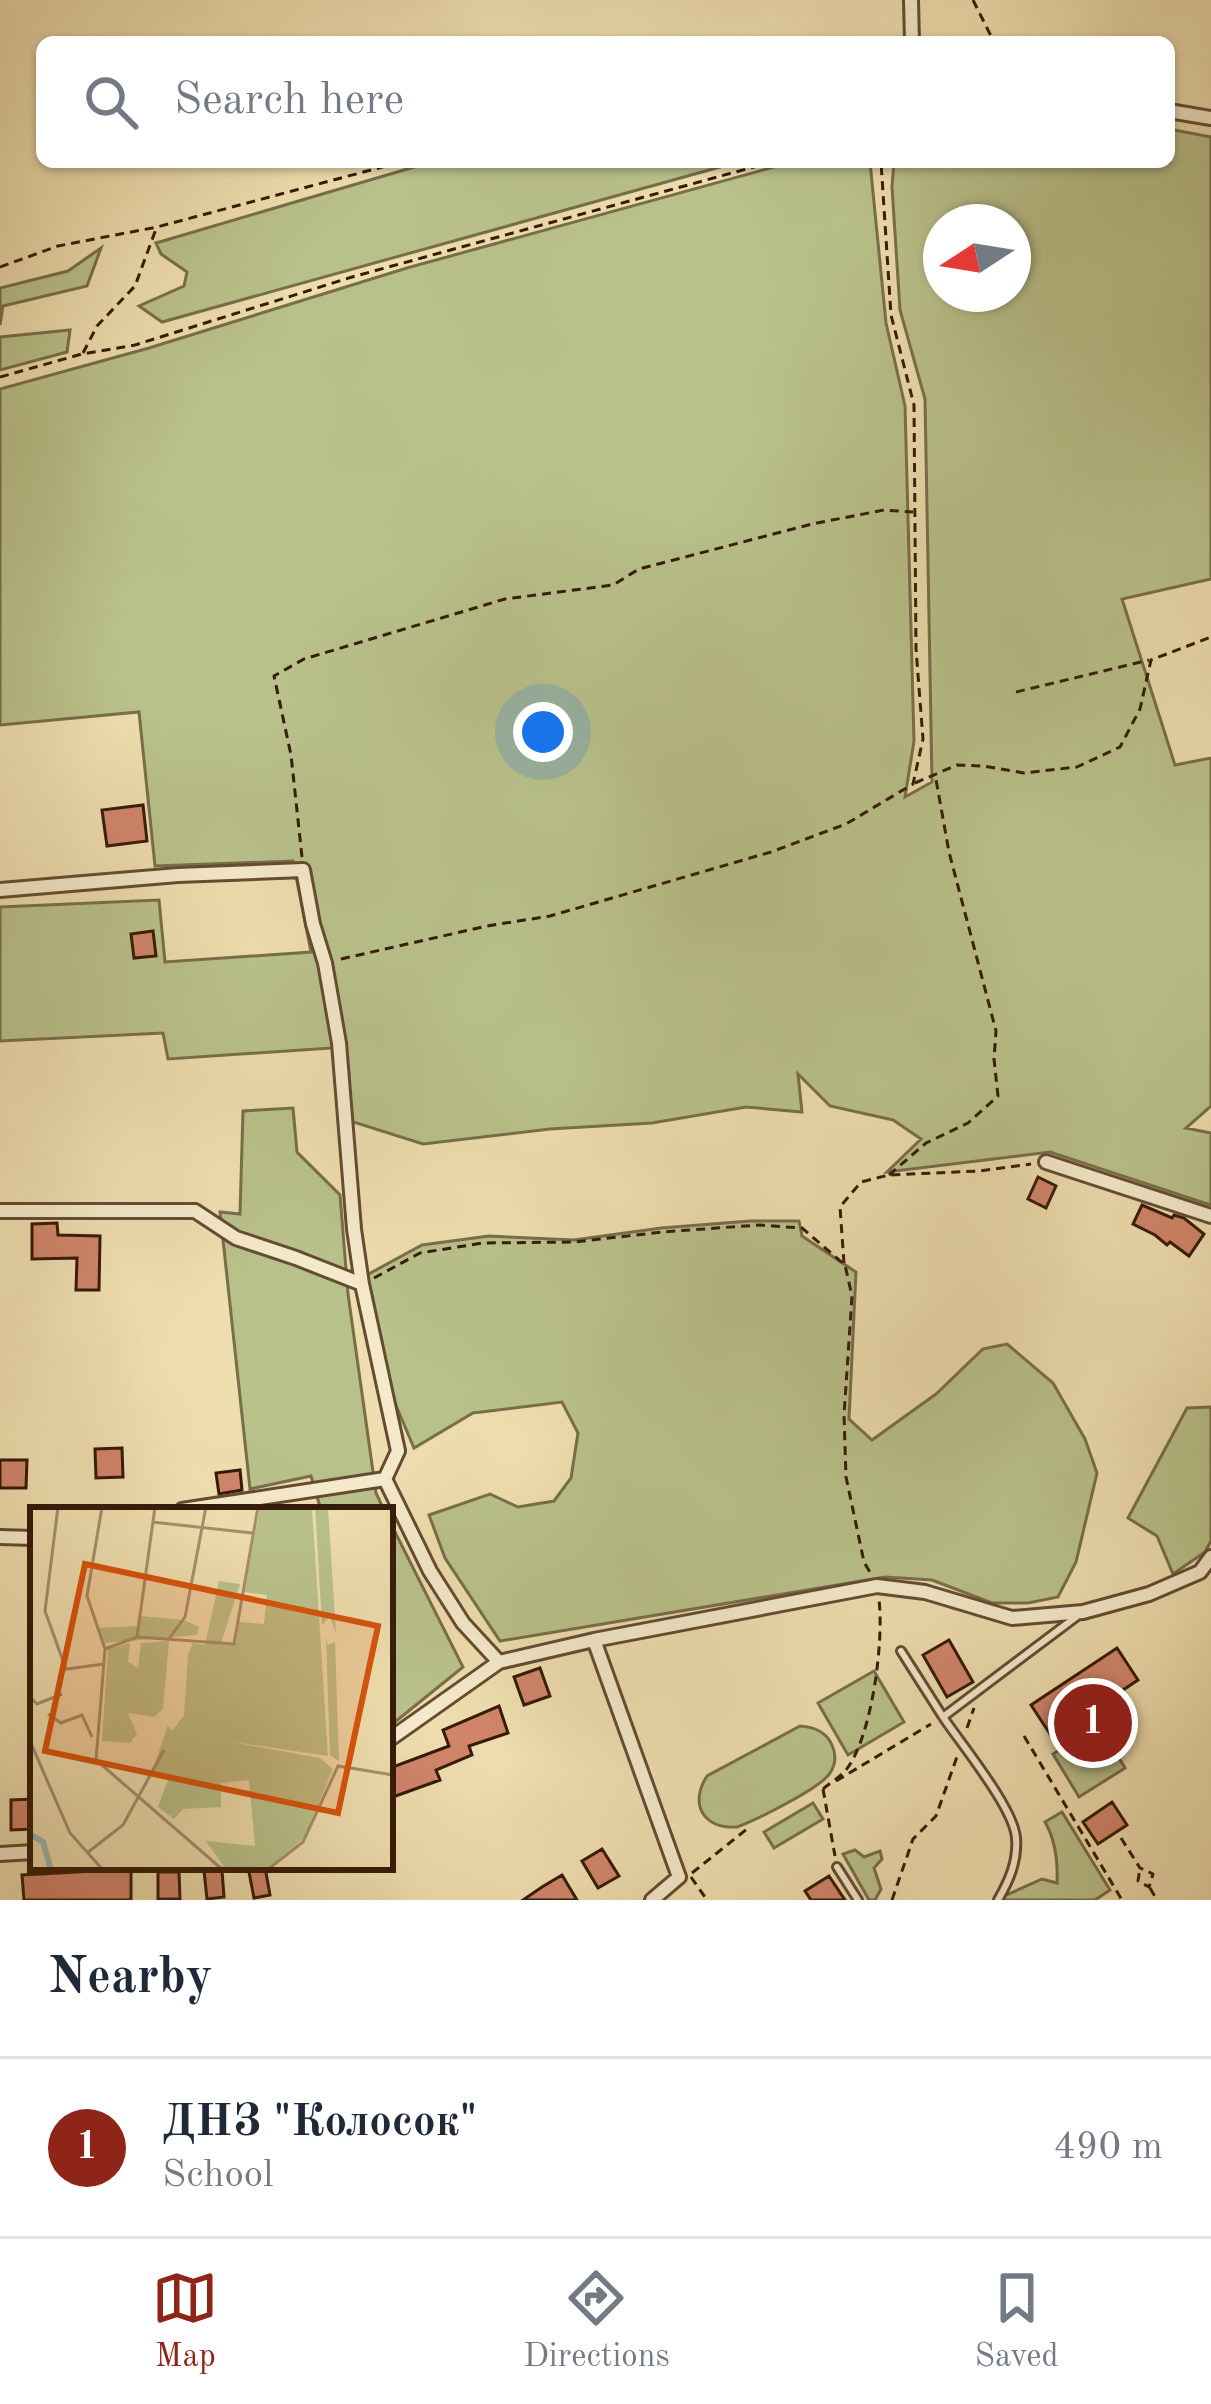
<!DOCTYPE html>
<html lang="en">
<head>
<meta charset="utf-8">
<style>
	:root { --surface:#fff; --page:#f6f6f7; --text:#1f2937; --muted:#747a83; --line:#e0e1e3; --accent:#8f2418 }
	body { margin:0; font-family:"Old Standard TT",serif; background:var(--page); color:var(--text) }
	.compass { position:absolute; left:923px; top:204px; width:108px; height:108px; border-radius:50%; background:var(--surface); box-shadow:0 3px 9px #0004; rotate:258deg }
	.you { position:absolute; left:543px; top:732px; width:42px; height:42px; margin:-30px; border:9px solid #fff; border-radius:50%; background:#1a73e8; box-shadow:0 0 0 18px #1a73e833 }
	.badge { display:grid; place-items:center; width:78px; height:78px; border-radius:50%; background:var(--accent); color:#fff; font-size:39px; font-weight:700 }
	.pin { position:absolute; translate:-50% -50%; border:6px solid #fff; box-shadow:0 3px 12px #0006 }
	.list { margin:0; padding:0; list-style:none }
	h2 { display:flex; justify-content:space-between; align-items:center; height:156px; margin:0; padding:0 48px; font-size:51px }
	h2 small { font-size:39px; font-weight:400; color:var(--muted) }
	.list li { display:grid; grid-template-columns:78px 1fr auto; gap:36px; align-items:center; box-sizing:border-box; height:180px; padding:0 48px; border-top:3px solid var(--line) }
	.list b { display:block; font-size:45px; white-space:nowrap }
	.list p { margin:0; font-size:39px; white-space:nowrap; color:var(--muted) }
	.list em { font-size:39px; font-style:normal; color:var(--muted) }
	.icon { flex:none; width:66px; height:66px; fill:none; stroke:currentColor; stroke-width:2; stroke-linecap:round; stroke-linejoin:round }
	.map { position:relative; flex:none; width:1211px; height:1900px; overflow:hidden }
	.search { position:absolute; background:var(--surface); box-shadow:0 3px 9px #0004; left:36px; right:36px; top:36px; height:132px; display:flex; align-items:center; gap:30px; box-sizing:border-box; padding:0 42px; border-radius:18px; color:var(--muted); font-size:45px }
	.sheet { height:336px; background:var(--surface) }
	nav { display:flex; justify-content:space-around; align-items:center; box-sizing:border-box; height:168px; border-top:3px solid var(--line); background:var(--surface); font-size:33px; color:var(--muted) }
	nav a { display:grid; justify-items:center; gap:6px }
	nav .on { color:var(--accent) }
	.map>svg:first-child { display:block }
</style>
</head>
<body>
<div class="map">
<svg width="1211" height="1900" viewBox="0 0 1211 1900">
	<rect width="100%" height="100%" fill="#eeddae"/>
	<filter id="stains"><feTurbulence type="fractalNoise" baseFrequency=".00167" numOctaves="4"/><feColorMatrix values="0 0 0 0 .2 0 0 0 0 .09 0 0 0 0 .02 0 0 0 .5 -.17"/></filter>
	<radialGradient id="worn" r=".72"><stop offset=".6" stop-color="#630" stop-opacity="0"/><stop offset="1" stop-color="#630" stop-opacity=".3"/></radialGradient>
	<!-- green -->
	<path fill="#b9c18a" stroke="#786e4a" stroke-width="3" fill-rule="evenodd" d="M 1169,129 L 1211,137 L 1211,579 L 1122,599 L 1175,765 L 1211,758 L 1211,1106 L 1186,1128 L 1211,1133 L 1211,1205 L 1050,1152 L 887,1172 L 921,1139 L 893,1120 L 830,1106 L 798,1074 L 802,1112 L 746,1107 L 652,1123 L 550,1129 L 423,1144 L 350,1121 L 349,1073 L 345,1047 L 168,1059 L 163,1033 L 0,1041 L 0,907 L 159,900 L 165,962 L 311,952 L 293,861 L 155,866 L 139,712 L 0,725 L 0,389 L 149,348 L 407,268 L 792,162 L 870,162 L 886,323 L 905,406 L 914,741 L 905,797 L 932,782 L 925,399 L 900,310 L 892,187 L 894,162 L 1169,162 ZM 941,222 L 1013,222 L 1013,294 L 941,294 Z
		M 431,162 L 738,162 L 162,322 L 139,306 L 184,286 L 187,272 L 161,254 L 156,243 Z
		M 101,248 L 87,286 L 3,306 L 0,325 L 0,288 L 68,271 Z
		M 70,330 L 67,352 L 0,370 L 0,337 Z
		M 293,1108 L 297,1152 L 340,1195 L 348,1294 L 376,1493 L 384,1510 L 321,1510 L 311,1476 L 250,1489 L 220,1212 L 240,1214 L 243,1111 Z
		M 750,1221 L 799,1221 L 802,1236 L 856,1272 L 849,1419 L 872,1440 L 936,1394 L 983,1349 L 1007,1344 L 1053,1383 L 1085,1439 L 1097,1473 L 1076,1562 L 1058,1597 L 1028,1603 L 992,1603 L 932,1580 L 885,1577 L 500,1641 L 445,1558 L 429,1515 L 490,1494 L 518,1507 L 554,1501 L 571,1478 L 578,1433 L 562,1402 L 473,1413 L 414,1448 L 392,1396 L 365,1276 L 422,1245 L 489,1236 L 574,1240 L 661,1228 Z
		M 1211,1407 L 1211,1541 L 1205,1552 L 1173,1574 L 1157,1536 L 1128,1518 L 1187,1408 Z
		M 390,1522 L 463,1667 L 390,1726 Z
		M 874,1671 L 904,1722 L 848,1755 L 818,1703 Z
		M 1099,1725 L 1125,1768 L 1079,1797 L 1053,1754 Z
		M 800,1726 C 814,1727 826,1731 832,1745 C 836,1754 836,1764 830,1773 C 821,1788 756,1820 737,1827 C 703,1829 689,1804 707,1776 Z
		M 813,1803 L 823,1819 L 774,1848 L 764,1832 Z
		M 1062,1812 L 1110,1890 L 1095,1900 L 1003,1900 L 1002,1897 L 1042,1879 L 1057,1883 C 1058,1861 1056,1841 1045,1822 Z
		M 855,1850 L 864,1857 L 880,1851 L 882,1859 L 874,1868 L 881,1889 L 875,1900 L 869,1900 L 843,1854 Z"/>
	<!-- building -->
	<path fill="#d0856a" stroke="#361b09" stroke-width="3" d="M 143,805 L 147,841 L 107,846 L 102,810 Z
		M 153,931 L 156,956 L 134,958 L 131,934 Z
		M 1038,1177 L 1056,1186 L 1046,1208 L 1028,1199 Z
		M 1142,1205 L 1172,1218 L 1174,1215 L 1184,1218 L 1204,1234 L 1189,1256 L 1170,1242 L 1167,1245 L 1155,1235 L 1133,1224 Z
		M 57,1223 L 58,1235 L 100,1236 L 99,1290 L 76,1290 L 77,1258 L 32,1259 L 32,1224 Z
		M 122,1448 L 123,1477 L 96,1478 L 95,1449 Z
		M 0,1460 L 27,1460 L 26,1488 L 0,1488 Z
		M 240,1470 L 242,1490 L 219,1494 L 216,1473 Z
		M 949,1640 L 973,1682 L 947,1697 L 923,1655 Z
		M 1117,1648 L 1138,1680 L 1052,1737 L 1031,1705 Z
		M 540,1668 L 550,1696 L 524,1705 L 514,1677 Z
		M 499,1706 L 508,1733 L 469,1746 L 472,1755 L 436,1770 L 440,1780 L 390,1798 L 390,1768 L 449,1746 L 443,1730 Z
		M 33,1799 L 33,1829 L 11,1830 L 11,1800 Z
		M 1112,1802 L 1127,1825 L 1098,1844 L 1083,1822 Z
		M 602,1849 L 619,1876 L 598,1888 L 582,1861 Z
		M 248,1867 L 265,1867 L 270,1895 L 254,1898 Z
		M 131,1869 L 131,1900 L 24,1900 L 22,1875 Z
		M 222,1870 L 224,1897 L 207,1899 L 204,1871 Z
		M 158,1872 L 179,1872 L 180,1899 L 158,1899 Z
		M 562,1875 L 577,1900 L 523,1900 L 542,1887 Z
		M 829,1876 L 845,1900 L 811,1900 L 805,1891 Z"/>
	<g fill="none" stroke-linecap="round" stroke-linejoin="round">
		<!-- service casing -->
		<g stroke="#644c32" stroke-width="12">
			<path id="service" d="M 901,1651 L 943,1717
				M 837,1867 L 858,1900
				M 998,1900 C 1009,1881 1018,1861 1016,1838 C 1014,1808 961,1744 943,1717 L 1076,1617"/>
		</g>
		<!-- minor casing -->
		<g stroke="#644c32" stroke-width="18">
			<path id="minor" d="M 911,0 L 912,42
				M 1169,111 L 1211,118
				M 0,890 L 178,875 L 303,870 L 313,924 L 325,963 L 339,1043 L 354,1229 L 362,1284 L 398,1451 L 385,1479
				M 1046,1162 L 1211,1216
				M 0,1211 L 195,1211 L 236,1238 L 296,1258 L 362,1284
				M 385,1479 L 430,1571 L 463,1623 L 499,1662
				M 182,1510 L 385,1479
				M 0,1537 L 33,1538
				M 594,1640 L 679,1877 L 652,1900
				M 390,1739 L 499,1662 L 594,1640 L 877,1586 L 925,1592 L 1012,1618 L 1083,1612 L 1149,1594 L 1200,1572 L 1211,1557
				M 0,1854 L 33,1852"/>
		</g>
		<!-- path -->
		<path stroke="#361b09" stroke-width="3" stroke-dasharray="9 6" stroke-linecap="butt" d="M 973,0 L 994,42
			M 0,267 L 58,246 L 157,227 L 401,162
			M 83,353 L 97,326 L 135,286 L 156,229
			M 0,377 L 82,354 L 135,345 L 352,277 L 772,162
			M 1016,692 L 1149,660
			M 915,783 L 957,765 L 983,766 L 1024,773 L 1077,767 L 1120,747 L 1140,709 L 1151,660 L 1211,637
			M 302,857 L 291,755 L 274,676 L 304,659 L 505,599 L 613,585 L 639,569 L 812,524 L 884,510 L 913,512
			M 341,959 L 487,926 L 550,916 L 771,852 L 846,824 L 913,784 L 923,739 L 916,649 L 914,405 L 891,315 L 881,162
			M 889,1175 L 926,1143 L 968,1123 L 998,1096 L 994,1059 L 996,1031 L 949,852 L 935,774
			M 844,1263 L 840,1207 L 861,1182 L 889,1175 L 979,1171 L 1031,1164
			M 374,1278 L 420,1253 L 483,1243 L 575,1242 L 662,1232 L 759,1225 L 802,1228 L 845,1265 L 852,1296 L 844,1415 L 846,1477 L 864,1562 L 871,1574
			M 967,1728 L 974,1708
			M 1024,1736 L 1122,1900
			M 836,1781 L 931,1724
			M 823,1789 C 830,1783 840,1777 846,1770 C 872,1737 884,1642 879,1600
			M 823,1789 L 835,1856
			M 1121,1838 L 1140,1868 L 1153,1874 L 1149,1887 L 1138,1881 L 1140,1868
			M 692,1873 L 747,1829
			M 691,1877 L 707,1900
			M 1150,1888 L 1157,1900
			M 892,1900 L 913,1839 L 936,1816 L 958,1754"/>
		<!-- service -->
		<use href="#service" stroke="#f4e9ca" stroke-width="6"/>
		<!-- minor -->
		<use href="#minor" stroke="#f4e9ca" stroke-width="12"/>
	</g>
	<!-- overview -->
	<g transform="translate(30 1507)">
		<rect width="363" height="363" fill="#eeddae"/>
		<path d="M 230,0 L 282,0 L 298,249 L 196,234 L 290,251 L 303,262 L 274,331 L 235,363 L 196,363 L 176,334 L 225,339 L 219,273 L 191,276 L 191,300 L 153,302 L 144,312 L 128,300 L 138,272 L 121,268 L 138,218 L 142,224 L 154,208 L 158,147 L 163,136 L 175,138 L 189,74 L 210,77 L 191,136 L 206,136 L 209,115 L 234,117 L 237,88 L 214,85 ZM 285,0 L 298,0 L 306,127 L 300,109 L 292,118 ZM 110,109 L 154,113 L 169,120 L 167,128 L 75,136 L 68,121 L 109,119 ZM 296,131 L 298,138 L 305,135 L 309,254 L 300,248 ZM 139,134 L 133,202 L 124,210 L 98,206 L 107,227 L 100,236 L 72,234 L 78,142 L 100,136 L 98,155 L 108,161 L 111,136 Z" fill="#b9c18a"/>
		<path fill="none" stroke="#9fb9b6" stroke-width="6" d="M 0,327 L 13,335 L 21,363"/>
		<path fill="none" stroke="#a48f6c" stroke-width="3" d="M 28,0 L 15,104 L 36,162 L 74,157M 72,0 L 57,89 L 75,142 L 66,253 L 193,363M 122,15 L 222,26M 107,130 L 125,0M 138,133 L 155,110 L 176,0M 75,142 L 107,130 L 204,137 L 228,0M 0,190 L 7,197 L 32,187M 18,207 L 31,216 L 52,208 L 62,230M 0,234 L 40,326 L 73,363M 57,346 L 93,318 L 134,243M 237,363 L 273,335 L 308,259 L 363,268"/>
		<path fill="#d6530c" fill-opacity="0.15" stroke="#d6530c" stroke-width="6" d="M 55,57 L 348,119 L 308,306 L 15,244 Z"/>
		<rect width="363" height="363" fill="none" stroke="#361b09" stroke-width="6"/>
	</g>
	<rect width="100%" height="100%" filter="url(#stains)"/>
	<rect width="100%" height="100%" fill="url(#worn)"/>
</svg>
<svg class="compass" viewBox="-18 -18 36 36"><path d="M0-13l5 13h-10z" fill="#e53935"/><path d="M0 13l5-13h-10z" fill="#747a83"/></svg>
<div class="you"></div>
<div class="pin badge" style="left:1093px;top:1723px">1</div>
<div class="search"><svg class="icon" aria-label="search" viewBox="0 0 24 24"><circle cx="10" cy="10" r="6"/><path d="M15 15l6 6"/></svg>Search here</div>
</div>
<section class="sheet">
<h2>Nearby<small></small></h2>
<ul class="list">
<li><span class="badge">1</span><div><b>ДНЗ &quot;Колосок&quot;</b><p>School</p></div><em>490 m</em></li>
</ul>
</section>
<nav>
<a class="on"><svg class="icon" aria-label="map" viewBox="0 0 24 24"><path d="M3 6l6-2 6 2 6-2v14l-6 2-6-2-6 2zM9 4v14M15 6v14"/></svg>Map</a>
<a><svg class="icon" aria-label="directions" viewBox="0 0 24 24"><path d="M12 3l9 9-9 9-9-9zM9 14v-3h6M13 9l2 2-2 2"/></svg>Directions</a>
<a><svg class="icon" aria-label="saved" viewBox="0 0 24 24"><path d="M7 4h10v16l-5-4-5 4z"/></svg>Saved</a>
</nav>
</body>
</html>
